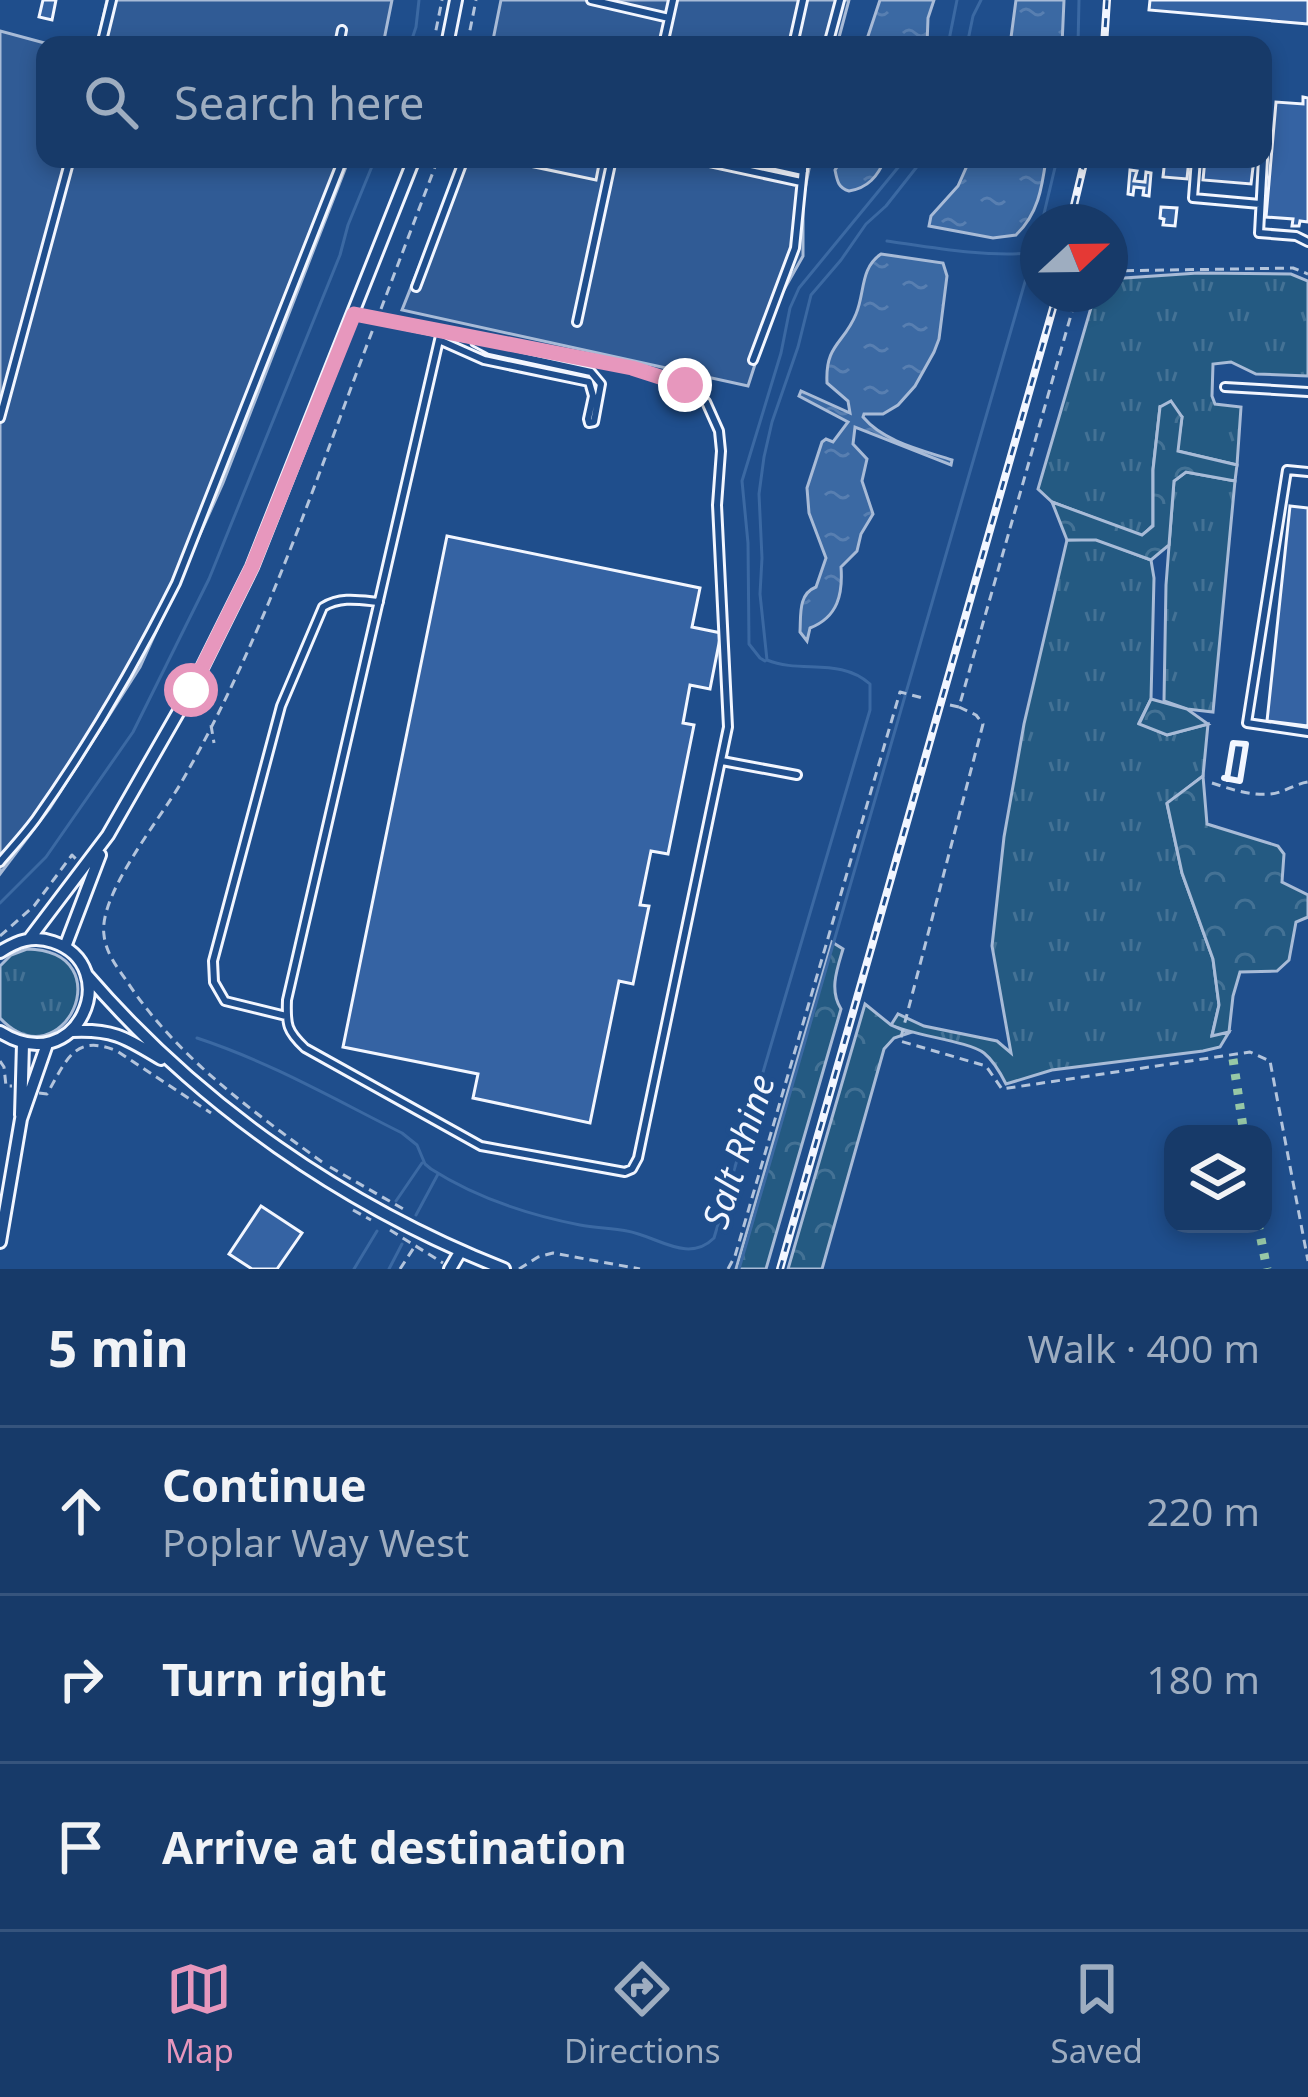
<!DOCTYPE html>
<html lang="en">
<head>
<meta charset="utf-8">
<style>
	:root { --surface:#173a69; --page:#20416f; --text:#f1f3f6; --muted:#9eadc0; --line:#36547d; --accent:#e797bd }
	body { margin:0; font-family:"Noto Sans",sans-serif; background:var(--page); color:var(--text) }
	.controls { position:absolute; right:36px; bottom:36px; display:grid; overflow:hidden; border-radius:24px; box-shadow:0 6px 18px #0003 }
	.controls button { width:108px; height:108px; display:grid; place-items:center; padding:0; border:0; border-bottom:3px solid var(--line); background:var(--surface); color:var(--text); font:60px sans-serif }
	.compass { position:absolute; left:1020px; top:204px; width:108px; height:108px; border-radius:50%; background:var(--surface); box-shadow:0 6px 18px #0003; rotate:68deg }
	.stop { position:absolute; width:36px; height:36px; margin:-27px; border:9px solid #e797bd; border-radius:50%; background:#fff }
	.stop.end { background:#e797bd; border-color:#fff; box-shadow:0 3px 12px #0008 }
	.list { margin:0; padding:0; list-style:none }
	h2 { display:flex; justify-content:space-between; align-items:center; height:156px; margin:0; padding:0 48px; font-size:51px }
	h2 small { font-size:39px; font-weight:400; color:var(--muted) }
	.list li { display:grid; grid-template-columns:78px 1fr auto; gap:36px; align-items:center; box-sizing:border-box; height:168px; padding:0 48px; border-top:3px solid var(--line) }
	.list b { display:block; font-size:45px; white-space:nowrap }
	.list p { margin:0; font-size:39px; white-space:nowrap; color:var(--muted) }
	.list em { font-size:39px; font-style:normal; color:var(--muted) }
	.icon { flex:none; width:66px; height:66px; fill:none; stroke:currentColor; stroke-width:2; stroke-linecap:round; stroke-linejoin:round }
	.map { position:relative; flex:none; width:1308px; height:1269px; overflow:hidden }
	.search { position:absolute; background:var(--surface); box-shadow:0 6px 18px #0003; left:36px; right:36px; top:36px; height:132px; display:flex; align-items:center; gap:30px; box-sizing:border-box; padding:0 42px; border-radius:24px; color:var(--muted); font-size:45px }
	.sheet { height:660px; background:var(--surface) }
	nav { display:flex; justify-content:space-around; align-items:center; box-sizing:border-box; height:168px; border-top:3px solid var(--line); background:var(--surface); font-size:33px; color:var(--muted) }
	nav a { display:grid; justify-items:center; gap:6px }
	nav .on { color:var(--accent) }
	.map>svg:first-child { display:block }
</style>
</head>
<body>
<div class="map">
<svg width="1308" height="1269" viewBox="0 0 1308 1269">
	<defs>
		<pattern id="grass-tufts" width="24" height="20" patternUnits="userSpaceOnUse" patternTransform="scale(3)"><rect width="24" height="20" fill="#245a82"/><path d="M3 7l-1-3M5 7V3M7 7l1-3M15 17l-1-3M17 17v-4M19 17l1-3" fill="none" stroke="#447295"/></pattern>
		<pattern id="forest-crowns" width="20" height="18" patternUnits="userSpaceOnUse" patternTransform="scale(3)"><rect width="20" height="18" fill="#245a82"/><path d="M2 6a3 3 0 1 1 6 0M12 15a3 3 0 1 1 6 0" fill="none" stroke="#447295"/></pattern>
		<pattern id="water-ripples" width="26" height="14" patternUnits="userSpaceOnUse" patternTransform="scale(3)"><rect width="26" height="14" fill="#3b69a3"/><path d="M2 4q2-2 4 0t4 0M15 11q2-2 4 0t4 0" fill="none" stroke="#587fb1"/></pattern>
	</defs>
	<rect width="100%" height="100%" fill="#1f4e8c"/>
	<!-- grass -->
	<path fill="url(#grass-tufts)" stroke="#a8bbd7" stroke-width="3" d="M 1198,273 L 1291,274 L 1308,281 L 1308,376 L 1256,374 L 1231,362 L 1213,364 L 1212,396 L 1215,404 L 1241,407 L 1237,465 L 1177,451 L 1182,417 L 1160,407 L 1153,469 L 1153,525 L 1142,536 L 1052,502 L 1038,489 L 1095,294 L 1110,294 L 1110,279 Z
		M 1186,472 L 1235,481 L 1213,712 L 1187,709 L 1164,701 L 1166,585 L 1174,481 Z
		M 1096,539 L 1151,560 L 1154,578 L 1151,699 L 1139,723 L 1167,735 L 1208,724 L 1203,776 L 1167,804 L 1182,873 L 1213,959 L 1219,1005 L 1212,1035 L 1229,1032 L 1220,1047 L 1203,1051 L 1052,1070 L 1006,1084 C 1000,1072 994,1061 984,1053 C 968,1041 915,1036 891,1025 L 898,1014 L 924,1026 L 997,1041 L 1011,1053 L 992,946 L 1004,837 L 1024,724 L 1067,540 Z
		M 27,949 C 125,951 62,1084 0,1018 L 0,966 L 11,955 Z"/>
	<!-- forest -->
	<path fill="url(#forest-crowns)" stroke="#a8bbd7" stroke-width="3" d="M 1171,401 L 1182,417 L 1178,451 L 1237,465 L 1235,481 L 1186,472 L 1174,481 L 1169,545 L 1151,560 L 1096,540 L 1067,540 L 1052,502 L 1142,535 L 1153,526 L 1153,470 L 1160,407 Z
		M 1151,699 L 1187,709 L 1208,724 L 1167,735 L 1139,724 Z
		M 1203,776 L 1207,824 L 1278,846 L 1284,854 L 1282,882 L 1308,895 L 1308,917 L 1296,922 L 1289,960 L 1277,971 L 1240,972 L 1233,996 L 1229,1032 L 1212,1036 L 1219,1005 L 1213,959 L 1182,873 L 1167,803 Z
		M 832,942 L 843,949 C 837,969 829,990 841,1009 L 766,1269 L 736,1269 Z
		M 865,1004 L 891,1025 L 909,1033 L 894,1038 L 884,1049 L 822,1269 L 788,1269 Z"/>
	<!-- parking -->
	<path fill="#305b95" stroke="#a8bbd7" stroke-width="3" d="M 107,0 L 392,0 L 383,45 L 97,45 Z
		M 501,0 L 849,0 L 837,45 L 492,45 Z
		M 0,31 L 52,45 L 45,45 L 45,159 L 349,159 L 223,483 L 140,667 L 50,808 L 0,874 Z
		M 462,159 L 811,159 L 803,199 L 803,256 L 773,309 L 748,386 L 402,310 Z"/>
	<!-- water -->
	<path fill="url(#water-ripples)" stroke="#a8bbd7" stroke-width="3" d="M 880,0 L 934,0 L 928,18 L 927,45 L 865,45 Z
		M 1016,0 L 1064,0 L 1062,45 L 1010,45 Z
		M 842,159 L 885,159 C 878,176 868,188 849,191 C 838,188 837,180 835,170 Z
		M 970,159 L 1046,159 C 1042,188 1038,214 1016,235 L 993,238 L 929,226 L 931,216 L 958,186 Z
		M 881,254 L 943,263 L 947,276 L 939,339 L 934,352 L 915,386 L 898,405 L 883,414 L 864,414 L 863,417 C 884,442 922,450 952,460 L 951,465 L 855,427 L 853,444 L 867,459 L 862,481 L 873,514 L 861,534 L 857,551 L 841,567 C 843,594 838,617 810,628 L 807,641 L 800,632 C 801,615 798,594 816,587 L 826,558 L 809,513 L 807,488 L 822,442 L 826,439 L 833,442 L 848,422 L 799,396 L 801,391 L 850,413 L 848,401 L 827,383 C 825,344 844,344 856,314 C 865,293 860,268 881,254 Z"/>
	<g fill="none" stroke-linecap="round" stroke-linejoin="round">
		<!-- stream -->
		<path stroke="#3b69a3" stroke-width="3" d="M 410,45 L 416,27 L 419,0
			M 948,45 L 957,0
			M 967,45 L 973,16 L 981,0
			M 1078,45 L 1079,0
			M 1042,222 L 1057,159
			M 887,241 C 935,248 983,257 1032,253
			M 765,661 L 760,658 L 749,644 L 748,543 L 742,481 L 781,353 L 790,308 L 799,288 L 905,159
			M 0,903 L 46,857 L 133,732 L 209,579 L 340,255 L 348,225 L 375,159
			M 197,1038 C 270,1062 334,1099 402,1133 L 417,1145 L 425,1164 L 431,1169 C 475,1197 529,1215 580,1225 C 596,1228 612,1228 627,1231 C 657,1236 688,1264 714,1238 L 870,710 L 870,684 C 840,657 801,674 767,660 L 760,594 L 762,558 L 759,494 L 764,457 L 772,422 L 798,347 L 811,295 L 841,260 L 866,224 L 886,206 L 923,159
			M 396,1201 L 422,1163
			M 416,1215 L 438,1174
			M 354,1269 L 377,1231
			M 389,1269 L 402,1244
			M 739,1269 L 1038,237"/>
	</g>
	<!-- building -->
	<path fill="#3563a3" stroke="#f2f6ff" stroke-width="3" d="M 43,0 L 56,0 L 52,20 L 39,17 Z
		M 1150,0 L 1308,0 L 1308,24 L 1149,10 Z
		M 1303,97 L 1308,98 L 1308,222 L 1300,221 L 1299,226 L 1292,226 L 1293,219 L 1266,217 L 1276,102 L 1303,104 Z
		M 532,159 L 600,159 L 596,180 L 530,166 Z
		M 1165,159 L 1189,159 L 1187,179 L 1163,177 Z
		M 1205,159 L 1254,159 L 1251,184 L 1203,180 Z
		M 1130,170 L 1137,171 L 1134,181 L 1145,182 L 1146,172 L 1151,173 L 1149,196 L 1143,195 L 1144,188 L 1134,187 L 1133,195 L 1128,194 Z
		M 1161,207 L 1177,208 L 1175,226 L 1163,225 L 1164,219 L 1160,218 Z
		M 1290,506 L 1308,508 L 1308,726 L 1267,721 Z
		M 447,536 L 700,588 L 692,627 L 721,633 L 710,689 L 690,685 L 683,723 L 694,725 L 668,854 L 651,851 L 640,905 L 649,906 L 633,984 L 619,981 L 590,1123 L 473,1098 L 478,1074 L 343,1047 Z
		M 261,1206 L 302,1233 L 277,1269 L 252,1269 L 229,1254 Z"/>
	<g fill="none" stroke-linecap="round" stroke-linejoin="round">
		<!-- lane casing -->
		<g stroke="#f2f6ff" stroke-width="12">
			<path id="lane" d="M 591,0 L 669,18
				M 101,45 L 112,0
				M 339,45 L 342,30
				M 663,45 L 673,0
				M 793,45 L 803,0
				M 828,45 L 840,0
				M 1263,134 L 1263,157
				M 695,159 L 801,182
				M 749,159 L 803,171
				M 1196,159 L 1193,198 L 1260,204
				M 1263,159 L 1259,233 L 1296,236 L 1308,242
				M 416,287 L 464,159
				M 354,314 L 441,332 L 439,340 L 484,360 L 589,382 L 593,396 L 588,419 L 589,423 L 594,422 L 601,384 L 591,372 L 490,350 L 475,342
				M 577,322 L 612,159
				M 439,340 L 287,1000 C 286,1025 287,1031 305,1048 L 481,1146 L 625,1172 L 632,1169 L 638,1158 L 728,727 L 717,505 L 721,451 L 719,431 L 706,402 L 685,385 L 632,368 L 441,332
				M 753,360 L 795,248 L 804,159
				M 1225,387 L 1308,392
				M 0,418 L 70,159
				M 1308,472 L 1287,470 L 1247,723 L 1308,732
				M 722,761 L 797,775
				M 0,862 C 12,848 25,834 36,819 C 89,744 135,665 176,583 L 343,159
				M 286,1016 L 225,1001 L 214,982 L 213,961 L 281,706 L 323,607 C 341,596 359,600 379,602"/>
		</g>
		<!-- street casing -->
		<g stroke="#f2f6ff" stroke-width="16">
			<path id="street" d="M 447,45 L 456,0
				M 30,938 L 108,835 L 191,690 L 252,567 L 414,159
				M 65,947 L 100,855
				M 0,952 C 17,941 33,935 53,942 C 125,966 78,1081 0,1032
				M 87,975 C 199,1105 344,1206 504,1269
				M 72,1031 C 114,1029 126,1038 161,1059
				M 21,1115 L 23,1044
				M 0,1242 L 21,1119 L 47,1044
				M 450,1269 L 460,1252"/>
		</g>
		<!-- path -->
		<path stroke="#b3c4dc" stroke-width="3" stroke-dasharray="9 6" stroke-linecap="butt" d="M 433,45 L 442,0
			M 467,45 L 476,0
			M 1110,271 L 1293,268 L 1308,274
			M 381,309 L 438,159
			M 950,705 L 959,707 L 1077,294
			M 959,707 L 976,715 L 983,724 L 900,1041 L 986,1066 L 1002,1089 L 1250,1052 L 1270,1061 L 1308,1261
			M 211,725 L 214,743
			M 1212,783 C 1230,789 1251,796 1270,794 C 1284,793 1294,784 1308,782
			M 0,936 L 34,906 L 72,855 L 77,860
			M 0,1061 L 4,1067 L 6,1086 L 12,1086
			M 39,1093 L 47,1094 C 66,1061 74,1033 117,1051 L 211,1113
			M 322,1162 C 251,1110 178,1058 128,983 C 118,968 106,954 104,935 C 98,895 160,819 181,783 C 263,641 315,482 373,329
			M 330,1167 L 405,1210
			M 353,1210 L 371,1220
			M 390,1230 L 443,1263
			M 400,1269 L 415,1246
			M 519,1269 L 538,1257 L 553,1253 L 640,1269
			M 728,1269 L 735,1256 L 900,692 L 923,698"/>
		<!-- lane -->
		<use href="#lane" stroke="#1f4e8c" stroke-width="6"/>
		<!-- street -->
		<use href="#street" stroke="#1f4e8c" stroke-width="10"/>
		<!-- rail casing -->
		<g stroke="#f2f6ff" stroke-width="8">
			<path id="rail" d="M 1104,45 L 1107,0
				M 1070,222 L 1085,159
				M 780,1269 L 1057,294"/>
		</g>
		<!-- rail -->
		<use href="#rail" stroke="#1f4e8c" stroke-width="3" stroke-dasharray="9" stroke-linecap="butt"/>
		<!-- hedge -->
		<path stroke="#97c8a6" stroke-width="9" stroke-dasharray="6 9" stroke-linecap="butt" d="M 1233,1059 L 1244,1134
			M 1258,1224 L 1267,1269"/>
		<!-- wall -->
		<path stroke="#f2f6ff" stroke-width="6" d="M 1224,778 L 1240,781 L 1246,744 L 1233,743 L 1227,779"/>
	</g>
	<g fill="none" stroke-linecap="round" stroke-linejoin="round">
		<!-- route -->
		<path stroke="#e797bd" stroke-width="15" d="M 191,690 L 252,567 L 354,314 L 632,368 L 685,385"/>
	</g>
	<g text-anchor="middle" dominant-baseline="central" stroke-width="9" stroke-linejoin="round" paint-order="stroke">
		<!-- water labels -->
		<g font-size="36" font-style="italic" fill="#f2f6ff" stroke="#1f4e8c">
			<text transform="translate(738 1151) rotate(-72)">Salt Rhine</text>
		</g>
	</g>
</svg>
<div class="controls">
<button><svg class="icon" aria-label="layers" viewBox="0 0 24 24"><path d="M12 4l9 5-9 5-9-5zM3 14l9 5 9-5"/></svg></button>
</div>
<svg class="compass" viewBox="-18 -18 36 36"><path d="M0-13l5 13h-10z" fill="#e53935"/><path d="M0 13l5-13h-10z" fill="#9eadc0"/></svg>
<div class="stop" style="left:191px;top:690px"></div>
<div class="stop end" style="left:685px;top:385px"></div>
<div class="search"><svg class="icon" aria-label="search" viewBox="0 0 24 24"><circle cx="10" cy="10" r="6"/><path d="M15 15l6 6"/></svg>Search here</div>
</div>
<section class="sheet">
<h2>5 min<small>Walk · 400 m</small></h2>
<ul class="list">
<li><svg class="icon" aria-label="ahead" viewBox="0 0 24 24"><path d="M12 20V5M6 11l6-6 6 6"/></svg><div><b>Continue</b><p>Poplar Way West</p></div><em>220 m</em></li>
<li><svg class="icon" aria-label="right" viewBox="0 0 24 24"><path d="M7 20v-9h11M14 6l5 5-5 5"/></svg><div><b>Turn right</b></div><em>180 m</em></li>
<li><svg class="icon" aria-label="arrive" viewBox="0 0 24 24"><path d="M6 21V4h12l-3 4 3 4H6"/></svg><div><b>Arrive at destination</b></div></li>
</ul>
</section>
<nav>
<a class="on"><svg class="icon" aria-label="map" viewBox="0 0 24 24"><path d="M3 6l6-2 6 2 6-2v14l-6 2-6-2-6 2zM9 4v14M15 6v14"/></svg>Map</a>
<a><svg class="icon" aria-label="directions" viewBox="0 0 24 24"><path d="M12 3l9 9-9 9-9-9zM9 14v-3h6M13 9l2 2-2 2"/></svg>Directions</a>
<a><svg class="icon" aria-label="saved" viewBox="0 0 24 24"><path d="M7 4h10v16l-5-4-5 4z"/></svg>Saved</a>
</nav>
</body>
</html>
